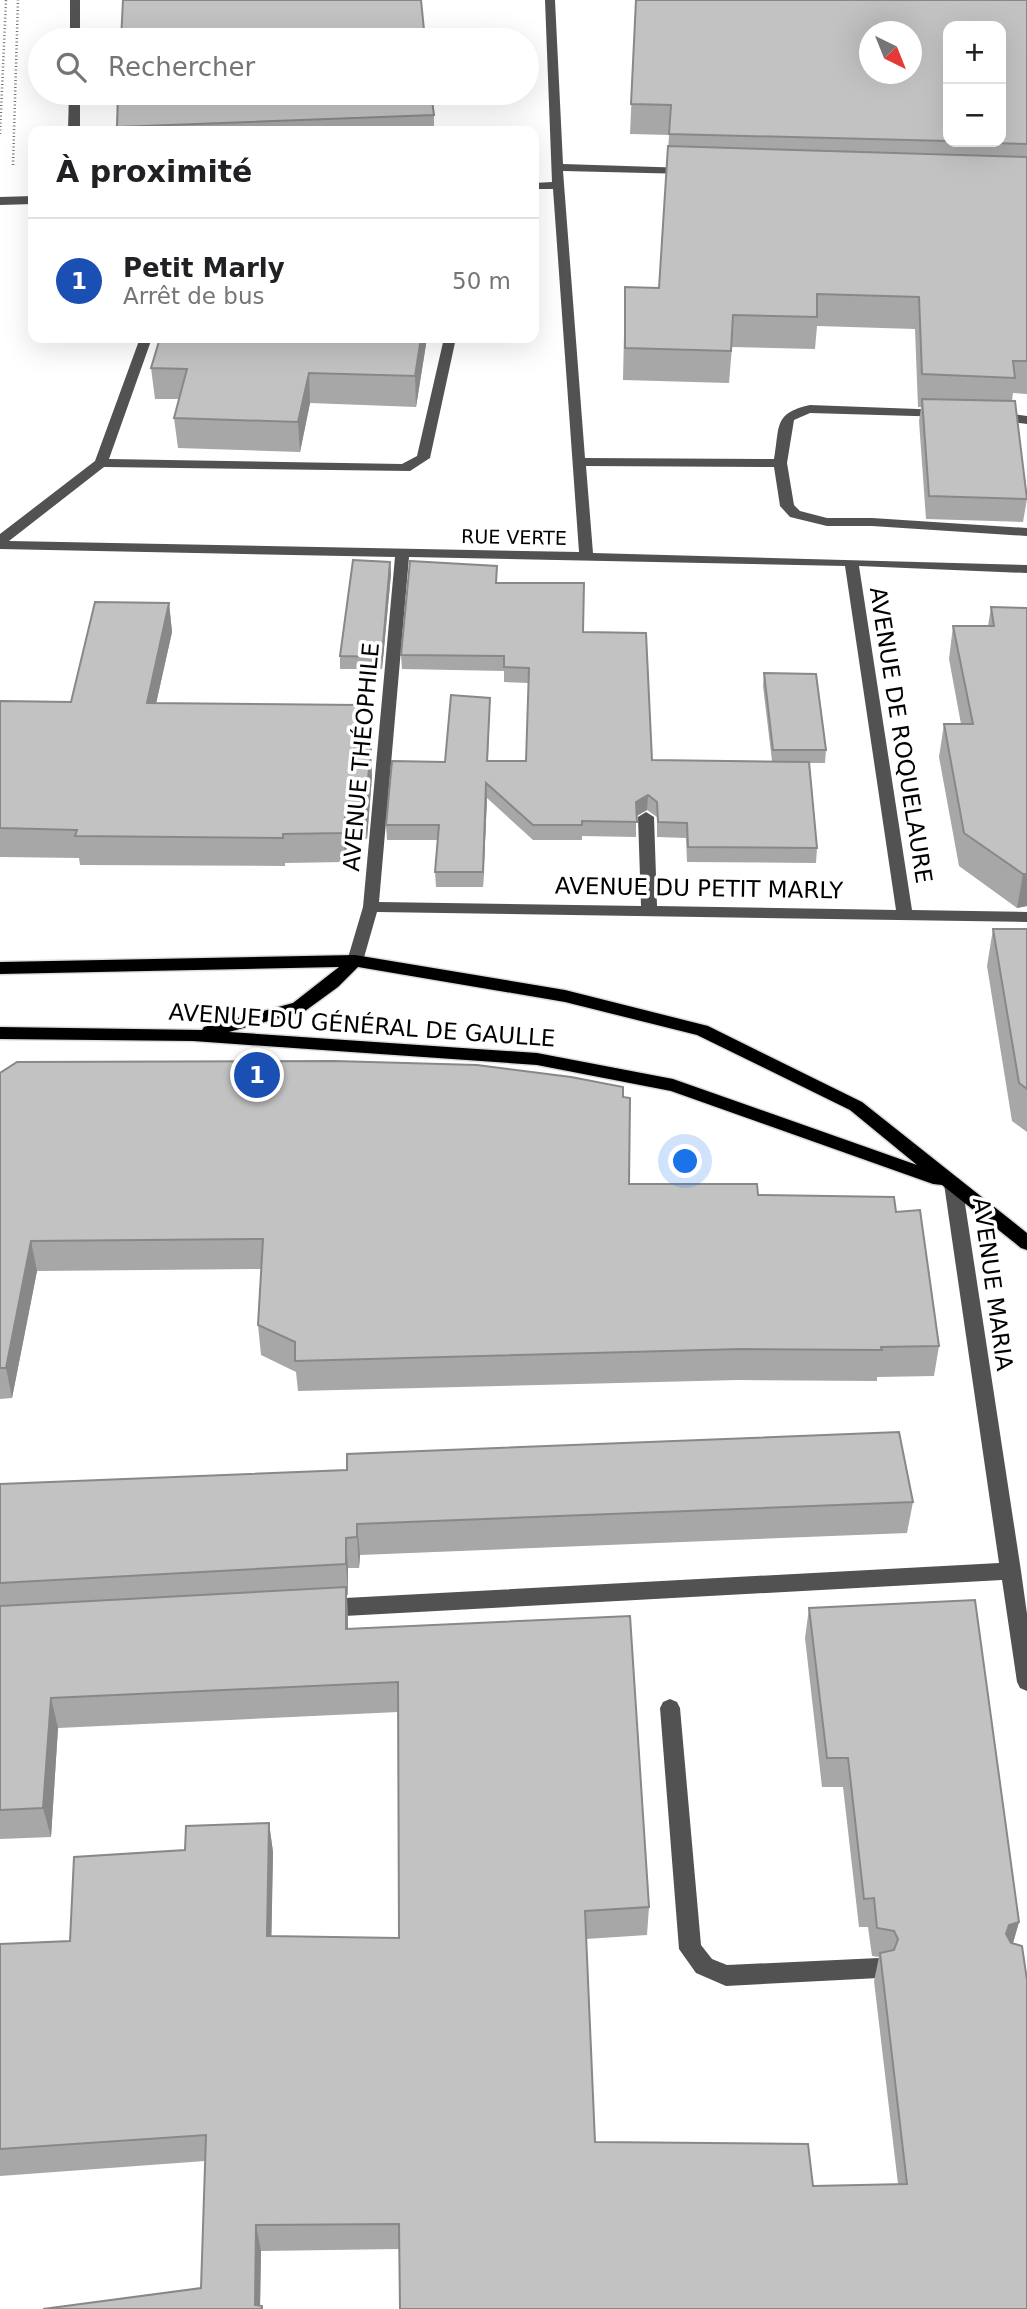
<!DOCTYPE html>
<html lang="fr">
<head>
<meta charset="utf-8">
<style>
	:root { --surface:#fff; --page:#f2f2f2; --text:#202124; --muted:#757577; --line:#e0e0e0; --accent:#000 }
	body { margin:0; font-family:"DejaVu Sans",sans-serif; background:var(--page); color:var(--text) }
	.controls { position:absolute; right:21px; top:21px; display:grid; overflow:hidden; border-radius:14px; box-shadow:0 7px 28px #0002 }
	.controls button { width:63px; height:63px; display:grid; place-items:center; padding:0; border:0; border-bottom:2px solid var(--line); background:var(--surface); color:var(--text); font:35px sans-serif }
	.compass { position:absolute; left:859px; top:21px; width:63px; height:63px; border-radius:50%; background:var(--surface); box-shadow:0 7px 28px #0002; rotate:137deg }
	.you { position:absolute; left:686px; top:1162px; width:24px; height:24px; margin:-18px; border:5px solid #fff; border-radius:50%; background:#1a73e8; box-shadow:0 0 0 10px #1a73e833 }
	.badge { display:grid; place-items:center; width:46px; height:46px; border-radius:50%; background:var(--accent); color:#fff; font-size:23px; font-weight:700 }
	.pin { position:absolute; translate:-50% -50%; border:4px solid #fff; box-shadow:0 2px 7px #0006 }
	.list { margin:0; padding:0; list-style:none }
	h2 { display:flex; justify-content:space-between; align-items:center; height:91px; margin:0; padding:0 28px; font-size:30px }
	h2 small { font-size:23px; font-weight:400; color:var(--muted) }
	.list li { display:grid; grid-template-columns:46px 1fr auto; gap:21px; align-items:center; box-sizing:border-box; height:126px; padding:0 28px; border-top:2px solid var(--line) }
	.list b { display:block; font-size:26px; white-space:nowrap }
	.list p { margin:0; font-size:23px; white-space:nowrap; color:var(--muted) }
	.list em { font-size:23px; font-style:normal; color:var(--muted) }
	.icon { flex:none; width:38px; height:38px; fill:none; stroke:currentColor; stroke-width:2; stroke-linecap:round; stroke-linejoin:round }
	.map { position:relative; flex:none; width:1027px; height:2309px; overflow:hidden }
	.search { position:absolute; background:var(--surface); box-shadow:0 7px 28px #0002; left:28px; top:28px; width:511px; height:77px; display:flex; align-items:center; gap:18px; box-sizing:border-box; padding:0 24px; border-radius:38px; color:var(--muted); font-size:26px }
	.panel { position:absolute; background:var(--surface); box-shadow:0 7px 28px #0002; left:28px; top:126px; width:511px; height:217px; border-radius:14px }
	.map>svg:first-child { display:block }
</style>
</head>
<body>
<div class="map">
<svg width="1027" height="2309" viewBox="0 0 1027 2309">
	<rect width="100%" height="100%" fill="#fff"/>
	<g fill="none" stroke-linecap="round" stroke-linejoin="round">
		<!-- major casing -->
		<g stroke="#dbdbdb" stroke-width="3">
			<path id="major" d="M 355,955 L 565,990 L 708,1026 L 862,1102 L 1027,1233 L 1027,1250 L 1021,1248 L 942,1185 L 933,1184 L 671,1091 L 537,1065 L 193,1041 L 0,1039 L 0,1027 L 202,1030 L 204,1027 L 293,1003 L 339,967 L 0,974 L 0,962 ZM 358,967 L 565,1002 L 697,1035 L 850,1110 L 917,1165 L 673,1079 L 537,1053 L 229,1032 L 305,1011 L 338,987 Z"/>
		</g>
		<!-- path -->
		<path stroke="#747474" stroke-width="2.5" stroke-dasharray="1 2.5" stroke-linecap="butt" d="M 0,134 L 6,0
			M 13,165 L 18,0"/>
		<!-- minor -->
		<path fill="#525252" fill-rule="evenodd" d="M 70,0 L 80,0 L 80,40 L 70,40 Z
			M 545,0 L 555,0 L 563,164 L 688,168 L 694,171 L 688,174 L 563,171 L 585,458 L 774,459 C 780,426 773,413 810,405 L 944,410 L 949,411 L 949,417 L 810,413 L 794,420 L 787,463 L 794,505 L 800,511 L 827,518 L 872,518 L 1027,528 L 1027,536 L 872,526 L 827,526 L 790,517 L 780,506 L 774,467 L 586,466 L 593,553 L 1027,565 L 1027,573 L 859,566 L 912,910 L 1027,912 L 1027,922 L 377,912 L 363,961 L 361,965 L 349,965 L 347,961 L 363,907 L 395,557 L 0,549 L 0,534 L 95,461 L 140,338 L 152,338 L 109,459 L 402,464 L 417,456 L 444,338 L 456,338 L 430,458 L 410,471 L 104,467 L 9,541 L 579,552 L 553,189 L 534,189 L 534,183 L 552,182 ZM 409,557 L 845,566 L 896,910 L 657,906 L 654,817 L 646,812 L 638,817 L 641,906 L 379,902 Z
			M 69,93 L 80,93 L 80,131 L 68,131 Z
			M 33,196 L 33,204 L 0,205 L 0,197 Z
			M 996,412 L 1027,416 L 1027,424 L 991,419 L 991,413 Z
			M 953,1177 L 959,1179 L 962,1184 L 1021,1571 L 1027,1614 L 1027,1691 L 1020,1688 L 1017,1682 L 1002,1580 L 326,1617 L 319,1614 L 316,1608 L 319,1602 L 326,1599 L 999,1563 L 944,1184 L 947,1179 Z
			M 670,1699 L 677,1702 L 680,1708 L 701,1945 L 712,1959 L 727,1965 L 879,1958 L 887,1961 L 890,1968 L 887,1975 L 879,1978 L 726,1986 L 696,1973 L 679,1949 L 660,1708 L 663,1702 Z"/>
		<!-- major -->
		<use href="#major" fill="#000" fill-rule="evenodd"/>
	</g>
	<!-- wall -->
	<path fill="#a7a7a7" d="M 636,0 L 1027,0 L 1027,394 L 1013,393 L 1012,401 L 1027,499 L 1023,522 L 926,519 L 919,421 L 921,407 L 918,407 L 915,329 L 817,326 L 815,349 L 732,347 L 729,383 L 623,380 L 625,287 L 659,288 L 669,135 L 630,134 Z
		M 434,115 L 434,131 L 117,131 L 117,127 Z
		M 160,338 L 427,338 L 416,407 L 310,403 L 300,452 L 178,448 L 174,418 L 179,399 L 155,399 L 151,368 Z
		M 390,562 L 391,574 L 382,669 L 340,669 L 340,656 Z
		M 497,583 L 583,632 L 652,760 L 772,761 L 763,686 L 764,673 L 826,750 L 825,763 L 809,763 L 817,848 L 816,863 L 687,862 L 686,838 L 657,837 L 657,817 L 647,810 L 636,816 L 636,837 L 582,836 L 582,840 L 533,840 L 487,798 L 483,887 L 436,887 L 435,872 L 438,840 L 387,840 L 386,825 L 445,762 L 490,698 L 488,761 L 526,761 L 529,683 L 504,682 L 504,671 L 402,669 L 401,655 Z
		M 169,603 L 172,632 L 156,703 L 361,733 L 359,747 L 372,776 L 367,839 L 348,839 L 345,862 L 285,863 L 285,866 L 80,865 L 79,858 L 0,857 L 0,701 L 71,702 Z
		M 991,607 L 1027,608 L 1027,906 L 1017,908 L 959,866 L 939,757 L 944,724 L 961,724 L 949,659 L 953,626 L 988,626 Z
		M 993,929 L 1027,929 L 1027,1132 L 1012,1121 L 987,966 Z
		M 0,1073 L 623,1097 L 629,1184 L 758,1195 L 896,1212 L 939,1346 L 934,1376 L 877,1377 L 877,1381 L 738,1380 L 298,1391 L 296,1372 L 261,1355 L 258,1325 L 261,1269 L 37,1271 L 12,1398 L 0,1399 Z
		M 0,1484 L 913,1502 L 907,1533 L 360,1555 L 359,1568 L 348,1568 L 348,1595 L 347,1595 L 348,1629 L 649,1907 L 647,1935 L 586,1939 L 595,2142 L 813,2186 L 898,2184 L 874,1981 L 879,1957 L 872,1956 L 868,1927 L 859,1927 L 843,1787 L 822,1787 L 805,1638 L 809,1608 L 1019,1922 L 1013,1943 L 1027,2309 L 399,2249 L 261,2251 L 260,2306 L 201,2288 L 205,2161 L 0,2176 L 0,1944 L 70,1941 L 185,1850 L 269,1823 L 273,1852 L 271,1936 L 399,1938 L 398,1712 L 58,1728 L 51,1837 L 0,1839 Z"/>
	<!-- shaded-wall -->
	<path fill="#888" d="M 421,338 L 427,338 L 416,407 L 415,376 Z
		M 309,373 L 310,403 L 300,452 L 298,422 Z
		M 390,562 L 391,574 L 382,669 L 382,657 Z
		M 169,603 L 172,632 L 150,731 L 147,703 Z
		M 359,705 L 361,733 L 355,776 L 354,747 Z
		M 371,747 L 372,776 L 367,839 L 365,811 Z
		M 486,783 L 487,798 L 483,887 L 483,872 Z
		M 648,795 L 647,810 L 635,817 L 636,802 Z
		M 346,810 L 348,839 L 345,862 L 343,833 Z
		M 1023,874 L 1027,874 L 1027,906 L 1017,908 Z
		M 31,1241 L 37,1271 L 12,1398 L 6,1368 Z
		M 357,1524 L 360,1555 L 359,1568 L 357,1537 Z
		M 346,1538 L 348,1568 L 348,1595 L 346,1564 Z
		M 346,1587 L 348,1618 L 348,1659 L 346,1629 Z
		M 51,1698 L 58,1728 L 51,1837 L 43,1808 Z
		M 269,1823 L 273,1852 L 271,1964 L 267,1936 Z
		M 1019,1922 L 1011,1950 L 1002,1953 L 1009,1925 Z
		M 256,2225 L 261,2251 L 260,2309 L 255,2305 Z"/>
	<!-- building -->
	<path fill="#c2c2c2" stroke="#888" stroke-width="2" fill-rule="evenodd" d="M 123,0 L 421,0 L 425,40 L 121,40 Z
		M 636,0 L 1027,0 L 1027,144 L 963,142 L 1001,142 L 1001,26 L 948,26 L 948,141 L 669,134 L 671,105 L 631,104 ZM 870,32 L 912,32 L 912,74 L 870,74 Z
		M 118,93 L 431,93 L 434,115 L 117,127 Z
		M 668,146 L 1027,157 L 1027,361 L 1013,361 L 1015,378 L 922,374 L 919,297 L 817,294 L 817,317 L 733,315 L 731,351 L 625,348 L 625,287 L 659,288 Z
		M 160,338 L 421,338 L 415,376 L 309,373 L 298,422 L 174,418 L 187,369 L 151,368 Z
		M 922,399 L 1015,401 L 1027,499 L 929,496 Z
		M 353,560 L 390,562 L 382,657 L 340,656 Z
		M 410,561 L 497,566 L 496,583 L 584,583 L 583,632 L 646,633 L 652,760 L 809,762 L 817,848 L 688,847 L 687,823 L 658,822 L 657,802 L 648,795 L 636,802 L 637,822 L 582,821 L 582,825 L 533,825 L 486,783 L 483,872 L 435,872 L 439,825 L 386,825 L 392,761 L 445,762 L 451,695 L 490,698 L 487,761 L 526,761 L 529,668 L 504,667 L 504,656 L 401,655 Z
		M 95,602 L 169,603 L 147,703 L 359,705 L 354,747 L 371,747 L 365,811 L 346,810 L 343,833 L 283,834 L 283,838 L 75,836 L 77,830 L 0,828 L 0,701 L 71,702 Z
		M 991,607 L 1027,608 L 1027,874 L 1023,874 L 964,833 L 944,724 L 973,724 L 953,626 L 994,626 Z
		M 764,673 L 816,674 L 826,750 L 773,750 Z
		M 993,929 L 1027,929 L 1027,1089 L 1019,1083 Z
		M 334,1061 L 477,1065 L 571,1077 L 623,1087 L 623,1097 L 630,1098 L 629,1184 L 757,1184 L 758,1195 L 894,1197 L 896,1212 L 920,1210 L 939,1346 L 881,1347 L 882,1350 L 741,1349 L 295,1361 L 295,1342 L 258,1325 L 263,1239 L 31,1241 L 6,1368 L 0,1368 L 0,1073 L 17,1062 Z
		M 899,1432 L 913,1502 L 357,1524 L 357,1537 L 346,1538 L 346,1564 L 0,1583 L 0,1484 L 347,1470 L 347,1454 Z
		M 346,1587 L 346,1629 L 630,1616 L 649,1907 L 585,1911 L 595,2142 L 808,2144 L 813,2186 L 907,2184 L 880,1953 L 894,1950 L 898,1939 L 894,1931 L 877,1928 L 874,1898 L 864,1899 L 848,1758 L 827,1758 L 809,1608 L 975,1600 L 1019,1922 L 1009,1925 L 1006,1934 L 1011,1943 L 1022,1946 L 1027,1980 L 1027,2309 L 400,2309 L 399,2224 L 256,2225 L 255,2305 L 262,2306 L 262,2309 L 43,2309 L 201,2288 L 206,2135 L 0,2149 L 0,1944 L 70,1941 L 74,1857 L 185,1850 L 186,1826 L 269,1823 L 267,1936 L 399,1938 L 398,1682 L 51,1698 L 43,1808 L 0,1810 L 0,1606 Z"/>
	<g text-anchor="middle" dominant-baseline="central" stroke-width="7" stroke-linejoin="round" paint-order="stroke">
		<!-- far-street labels -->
		<g font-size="19" fill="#000" stroke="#fff">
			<text transform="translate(514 537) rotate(1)">RUE VERTE</text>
		</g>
		<!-- street labels -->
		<g font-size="23" fill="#000" stroke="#fff">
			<text transform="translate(901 735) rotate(81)">AVENUE DE ROQUELAURE</text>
			<text transform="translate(361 757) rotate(-85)">AVENUE THÉOPHILE</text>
			<text transform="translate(699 888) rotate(1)">AVENUE DU PETIT MARLY</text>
			<text transform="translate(362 1025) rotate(4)">AVENUE DU GÉNÉRAL DE GAULLE</text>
			<text transform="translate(993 1284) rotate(82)">AVENUE MARIA</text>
		</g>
	</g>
</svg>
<div class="controls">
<button>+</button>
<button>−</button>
</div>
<svg class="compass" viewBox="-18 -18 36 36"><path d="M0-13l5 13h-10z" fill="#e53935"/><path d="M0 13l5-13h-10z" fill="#757577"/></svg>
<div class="you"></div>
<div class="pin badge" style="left:257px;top:1075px;background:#1a4fb4">1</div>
<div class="search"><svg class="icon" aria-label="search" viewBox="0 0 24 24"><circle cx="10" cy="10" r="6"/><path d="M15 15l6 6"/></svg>Rechercher</div>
<section class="panel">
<h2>À proximité<small></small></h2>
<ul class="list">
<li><span class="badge" style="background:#1a4fb4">1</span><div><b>Petit Marly</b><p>Arrêt de bus</p></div><em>50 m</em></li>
</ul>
</section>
</div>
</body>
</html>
